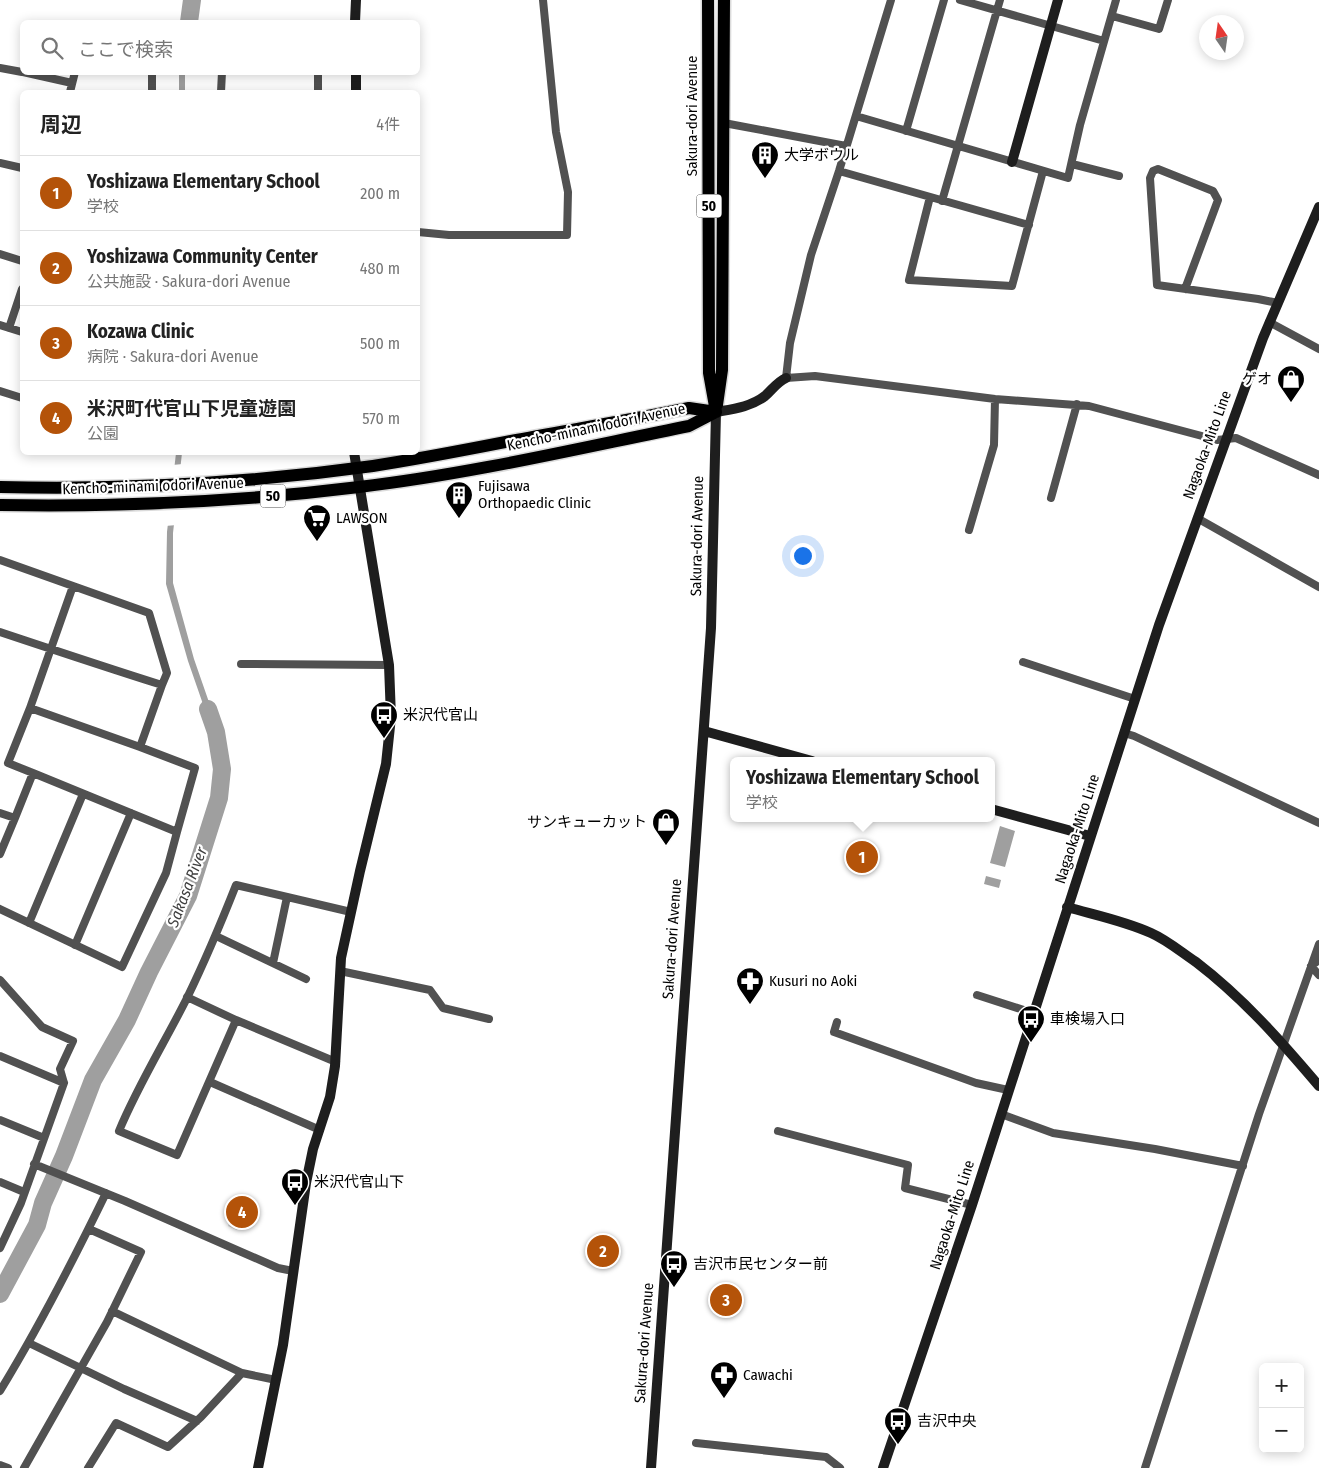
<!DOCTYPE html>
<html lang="ja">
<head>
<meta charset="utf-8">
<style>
	:root { --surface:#fff; --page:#f2f2f2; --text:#222; --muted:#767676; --line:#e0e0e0; --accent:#b45309 }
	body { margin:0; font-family:"Fira Sans Condensed","Noto Sans JP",sans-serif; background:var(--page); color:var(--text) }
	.controls { position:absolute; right:15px; bottom:15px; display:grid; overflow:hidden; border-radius:8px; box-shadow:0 2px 12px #0003 }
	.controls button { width:45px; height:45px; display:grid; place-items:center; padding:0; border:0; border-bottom:1px solid var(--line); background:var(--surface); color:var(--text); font:25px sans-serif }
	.compass { position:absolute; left:1199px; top:15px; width:45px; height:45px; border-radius:50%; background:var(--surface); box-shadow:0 2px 12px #0003; rotate:347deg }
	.you { position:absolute; left:802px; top:555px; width:18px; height:18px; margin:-12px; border:4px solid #fff; border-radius:50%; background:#1a73e8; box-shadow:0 0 0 8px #1a73e833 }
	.badge { display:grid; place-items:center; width:32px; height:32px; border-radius:50%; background:var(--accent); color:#fff; font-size:16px; font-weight:700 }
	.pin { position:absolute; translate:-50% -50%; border:2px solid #fff; box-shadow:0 1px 5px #0006 }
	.popup { position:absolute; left:730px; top:757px; width:265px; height:65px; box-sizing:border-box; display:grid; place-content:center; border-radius:8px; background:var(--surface); filter:drop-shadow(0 1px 4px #0005); font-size:16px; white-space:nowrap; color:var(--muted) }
	.popup b { font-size:19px; color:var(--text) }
	.popup::after { content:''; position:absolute; left:50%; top:100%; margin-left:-10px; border:10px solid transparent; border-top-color:var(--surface) }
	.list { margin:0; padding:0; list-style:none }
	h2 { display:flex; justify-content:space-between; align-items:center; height:65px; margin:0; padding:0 20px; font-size:21px }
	h2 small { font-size:16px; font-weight:400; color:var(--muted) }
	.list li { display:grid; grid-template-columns:32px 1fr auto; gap:15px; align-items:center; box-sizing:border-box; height:75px; padding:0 20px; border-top:1px solid var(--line) }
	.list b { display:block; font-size:19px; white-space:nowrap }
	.list p { margin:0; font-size:16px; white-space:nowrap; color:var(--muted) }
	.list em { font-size:16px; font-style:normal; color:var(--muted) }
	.icon { flex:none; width:28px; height:28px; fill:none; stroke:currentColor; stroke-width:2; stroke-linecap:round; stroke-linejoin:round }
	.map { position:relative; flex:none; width:1319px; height:1468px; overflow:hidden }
	.search { position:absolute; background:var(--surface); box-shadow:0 2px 12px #0003; left:20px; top:20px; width:400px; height:55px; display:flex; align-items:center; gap:12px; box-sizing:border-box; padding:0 18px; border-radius:8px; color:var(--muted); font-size:19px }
	.panel { position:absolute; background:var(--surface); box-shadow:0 2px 12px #0003; left:20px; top:90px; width:400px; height:365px; border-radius:8px }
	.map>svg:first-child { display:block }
</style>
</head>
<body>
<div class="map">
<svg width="1319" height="1468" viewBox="0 0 1319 1468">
	<rect width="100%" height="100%" fill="#fff"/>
	<!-- green -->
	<path fill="#d8d8d8" d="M 239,1201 L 252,1205 L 250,1218 L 242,1219 L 237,1230 L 228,1226 Z"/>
	<!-- water -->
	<path fill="#9f9f9f" d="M 179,73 L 185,73 L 185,92 L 179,92 Z
		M 176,453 L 182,453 L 173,533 L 173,583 L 194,659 L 219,731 L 213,733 L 188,661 L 166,584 L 167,532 Z
		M 1000,826 L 1015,831 L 1005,867 L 990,863 Z
		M 986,876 L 1001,880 L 999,888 L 984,884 Z"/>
	<!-- pier -->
	<path fill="#fff" d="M 183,464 L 177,525 L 165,526 L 172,465 Z"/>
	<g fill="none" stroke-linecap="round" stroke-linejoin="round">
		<!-- river -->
		<path stroke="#9f9f9f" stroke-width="18" d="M 189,22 L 192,0
			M 0,1294 L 37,1225 L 43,1203 L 64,1156 L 93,1080 L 127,1020 L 149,972 L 188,896 L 219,798 L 222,769 L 216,732 L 208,709"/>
		<!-- primary casing -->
		<g stroke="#dbdbdb" stroke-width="15">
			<path id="primary" d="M 708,0 L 709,373 L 716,412
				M 717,405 L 722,370 L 724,0
				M 0,487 C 124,490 250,483 373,466 C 419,459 465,450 511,441 C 570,430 630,420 689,408 L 716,412
				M 0,505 C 120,507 239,502 359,487 C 470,474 580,448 689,426 L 716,412"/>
		</g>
		<!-- street -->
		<path stroke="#515151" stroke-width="8" d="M 891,0 L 839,171 L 811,255 L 790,343 L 786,378 L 815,376 L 995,399 L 1089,406 L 1217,440 L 1236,438 L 1319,475
			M 960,0 L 1104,41
			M 1112,16 L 1159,29 L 1168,0
			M 0,68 L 22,72
			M 23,72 L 72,83
			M 152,72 L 152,92
			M 318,72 L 318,92
			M 70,92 L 75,72
			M 221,92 L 222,72
			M 856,116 L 1068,178 L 1080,125 L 1116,0
			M 724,123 L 846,146
			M 906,131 L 944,0
			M 0,163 L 22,168
			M 1072,164 L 1119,176
			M 839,171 L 1029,225
			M 930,197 L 909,280 L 1012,286 L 1043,171
			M 942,201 L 1000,0
			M 418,232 L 449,235 L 567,235 L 568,192 L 556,132 L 543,0
			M 0,254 L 22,261
			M 1185,289 L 1218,200 L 1213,191 L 1158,169 L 1153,171 L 1150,178 L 1157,285 L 1258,299 L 1278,303
			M 1269,322 L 1319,349
			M 0,325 L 22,332
			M 9,328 L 22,289
			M 0,391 L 22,398
			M 1051,498 L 1077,404
			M 1197,518 L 1319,587
			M 969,530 L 994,445 L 995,399
			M 0,560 L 149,613 L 167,673 L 162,685
			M 0,632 C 54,650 108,668 162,685 L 140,747 L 30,708 L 73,586
			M 1023,662 L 1135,699
			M 241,664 L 389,665
			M 30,708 L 8,763 L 33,773
			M 1124,733 L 1134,736 L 1319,823
			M 140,747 L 195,768 L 177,832
			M 0,813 L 15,818 L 33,773 L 177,832 L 166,873 L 122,967 L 0,909
			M 0,854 L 15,818
			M 29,923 L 83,794
			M 216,936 L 306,979
			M 75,945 L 131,813
			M 1319,960 L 1311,966 L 1319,975
			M 273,963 L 287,897
			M 340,971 L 430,990 L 443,1008 L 489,1019
			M 0,980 L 42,1027 L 73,1041 L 60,1069 L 64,1083 L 21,1203 L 0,1248
			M 977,995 L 1033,1013
			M 187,997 L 236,1020 L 177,1155 L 119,1131 C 138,1085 165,1042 187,998 C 205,961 221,923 236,885 L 351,912
			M 236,1020 L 336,1062
			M 837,1022 L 834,1032 L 976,1083 L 1008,1090
			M 0,1056 L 64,1083
			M 210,1082 L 320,1130
			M 1001,1114 L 1053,1133 L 1155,1149 L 1243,1166
			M 0,1120 L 44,1138
			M 778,1131 L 908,1165 L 905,1188 L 972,1205
			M 34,1164 L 125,1201 L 278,1268 L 293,1271
			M 0,1182 L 24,1192
			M 112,1311 L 242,1373
			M 29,1343 L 124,1389 L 197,1421
			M 0,1391 C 39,1327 73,1261 106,1193
			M 696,1443 L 826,1457 L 840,1468
			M 0,1465 L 8,1468
			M 24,1468 L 107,1322 L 141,1252 L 89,1229
			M 88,1468 L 116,1423 L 168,1447 L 201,1417 L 242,1373 L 276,1380
			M 1145,1468 L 1259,1114 L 1319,944"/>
		<!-- secondary -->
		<path stroke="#1e1e1e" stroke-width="10" d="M 355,22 L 356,0
			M 356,72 L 356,92
			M 1012,162 L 1058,0
			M 704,731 L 812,761
			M 991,809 L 1090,836
			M 1067,907 C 1095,915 1125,921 1151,933 C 1167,940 1181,952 1196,962 C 1243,998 1281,1041 1319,1086
			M 258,1468 L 283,1345 L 306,1183 L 313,1149 L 330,1097 L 335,1066 L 341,958 L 360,871 L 386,764 L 391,717 L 389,665 L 354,452
			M 651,1468 L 711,628 L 716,412 C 733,409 751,407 765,396 C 772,390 777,382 786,378
			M 883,1468 L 972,1205 L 1159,625 L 1263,338 L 1319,207"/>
		<!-- primary -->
		<use href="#primary" stroke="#000" stroke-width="12"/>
	</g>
	<!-- icons -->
	<defs>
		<g id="building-pin" transform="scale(1.4375)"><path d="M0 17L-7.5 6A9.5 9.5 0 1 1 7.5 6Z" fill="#000" stroke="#fff"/><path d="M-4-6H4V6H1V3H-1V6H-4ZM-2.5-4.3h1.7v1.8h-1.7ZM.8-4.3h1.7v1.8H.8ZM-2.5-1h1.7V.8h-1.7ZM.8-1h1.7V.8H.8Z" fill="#fff"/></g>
		<g id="shop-pin" transform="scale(1.4375)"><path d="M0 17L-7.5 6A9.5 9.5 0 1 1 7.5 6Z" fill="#000" stroke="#fff"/><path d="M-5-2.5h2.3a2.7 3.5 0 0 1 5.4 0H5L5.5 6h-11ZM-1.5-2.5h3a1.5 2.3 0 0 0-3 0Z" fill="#fff"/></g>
		<g id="supermarket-pin" transform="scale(1.4375)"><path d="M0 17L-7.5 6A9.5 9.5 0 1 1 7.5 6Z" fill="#000" stroke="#fff"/><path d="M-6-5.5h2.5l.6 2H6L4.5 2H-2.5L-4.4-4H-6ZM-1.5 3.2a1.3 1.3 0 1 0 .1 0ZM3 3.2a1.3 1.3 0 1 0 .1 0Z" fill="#fff"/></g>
		<g id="bus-pin" transform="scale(1.4375)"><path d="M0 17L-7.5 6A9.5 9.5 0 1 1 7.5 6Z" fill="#000" stroke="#fff"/><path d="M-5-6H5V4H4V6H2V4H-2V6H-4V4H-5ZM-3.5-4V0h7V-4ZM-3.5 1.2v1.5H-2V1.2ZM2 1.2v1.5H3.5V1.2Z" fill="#fff"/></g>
		<g id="pharmacy-pin" transform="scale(1.4375)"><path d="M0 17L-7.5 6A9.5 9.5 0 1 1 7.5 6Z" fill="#000" stroke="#fff"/><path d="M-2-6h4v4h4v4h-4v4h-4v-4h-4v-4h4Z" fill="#fff"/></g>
	</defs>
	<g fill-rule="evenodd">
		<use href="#building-pin" x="765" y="155"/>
		<use href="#shop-pin" x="1291" y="379"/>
		<use href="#building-pin" x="459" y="495"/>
		<use href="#supermarket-pin" x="317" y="518"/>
		<use href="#bus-pin" x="384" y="715"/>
		<use href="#shop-pin" x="666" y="822"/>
		<use href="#pharmacy-pin" x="750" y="981"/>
		<use href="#bus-pin" x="1031" y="1019"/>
		<use href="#bus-pin" x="295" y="1182"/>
		<use href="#bus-pin" x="674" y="1264"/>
		<use href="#pharmacy-pin" x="724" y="1375"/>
		<use href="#bus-pin" x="898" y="1421"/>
	</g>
	<g text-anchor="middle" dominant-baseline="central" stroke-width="4.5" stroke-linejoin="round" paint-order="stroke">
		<!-- shield labels -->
		<g fill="#fff" stroke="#4c4c4c" stroke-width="1">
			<rect x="696.5" y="194.5" width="25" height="23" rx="4"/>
			<rect x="260.5" y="484.5" width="25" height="23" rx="4"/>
		</g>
		<g font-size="14" font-weight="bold" fill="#000">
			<text x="709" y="206">50</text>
			<text x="273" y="496">50</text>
		</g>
		<!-- street labels -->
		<g font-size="15" fill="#000" stroke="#fff">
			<text transform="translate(692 116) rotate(-90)">Sakura-dori Avenue</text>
			<text transform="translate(596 427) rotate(-12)">Kencho-minami odori Avenue</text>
			<text transform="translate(1207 445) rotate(-70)">Nagaoka-Mito Line</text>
			<text transform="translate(153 486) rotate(-2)">Kencho-minami odori Avenue</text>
			<text transform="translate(697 536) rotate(-89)">Sakura-dori Avenue</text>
			<text transform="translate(1077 829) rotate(-72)">Nagaoka-Mito Line</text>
			<text transform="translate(672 939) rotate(-86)">Sakura-dori Avenue</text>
			<text transform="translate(952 1215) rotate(-72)">Nagaoka-Mito Line</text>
			<text transform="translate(644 1343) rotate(-86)">Sakura-dori Avenue</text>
		</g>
		<!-- poi labels -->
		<g font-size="15" fill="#000" stroke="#fff" text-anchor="start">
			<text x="784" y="155">大学ボウル</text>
			<text x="1272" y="379" text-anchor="end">ゲオ</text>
			<text x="478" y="486">Fujisawa<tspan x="478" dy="17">Orthopaedic Clinic</tspan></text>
			<text x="336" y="518">LAWSON</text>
			<text x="403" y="715">米沢代官山</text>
			<text x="647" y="822" text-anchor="end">サンキューカット</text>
			<text x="769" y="981">Kusuri no Aoki</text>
			<text x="1050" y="1019">車検場入口</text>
			<text x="314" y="1182">米沢代官山下</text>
			<text x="693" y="1264">吉沢市民センター前</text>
			<text x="743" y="1375">Cawachi</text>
			<text x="917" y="1421">吉沢中央</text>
		</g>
		<!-- water labels -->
		<g font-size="16" font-style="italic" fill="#404040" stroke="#fff">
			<text transform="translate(187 887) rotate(-69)">Sakasa River</text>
		</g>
	</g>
</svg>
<div class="controls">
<button>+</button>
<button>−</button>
</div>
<svg class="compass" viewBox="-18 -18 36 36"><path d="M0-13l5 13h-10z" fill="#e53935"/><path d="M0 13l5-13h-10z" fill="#767676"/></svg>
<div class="you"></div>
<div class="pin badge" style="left:862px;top:857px">1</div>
<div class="popup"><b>Yoshizawa Elementary School</b>学校</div>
<div class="pin badge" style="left:603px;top:1251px">2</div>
<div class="pin badge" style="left:726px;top:1300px">3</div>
<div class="pin badge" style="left:242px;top:1212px">4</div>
<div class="search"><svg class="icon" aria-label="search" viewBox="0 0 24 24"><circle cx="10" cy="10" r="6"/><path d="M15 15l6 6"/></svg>ここで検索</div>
<section class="panel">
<h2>周辺<small>4件</small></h2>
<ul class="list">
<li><span class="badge">1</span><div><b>Yoshizawa Elementary School</b><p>学校</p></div><em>200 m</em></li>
<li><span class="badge">2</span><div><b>Yoshizawa Community Center</b><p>公共施設 · Sakura-dori Avenue</p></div><em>480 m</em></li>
<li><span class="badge">3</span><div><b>Kozawa Clinic</b><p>病院 · Sakura-dori Avenue</p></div><em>500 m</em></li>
<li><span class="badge">4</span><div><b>米沢町代官山下児童遊園</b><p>公園</p></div><em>570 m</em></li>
</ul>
</section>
</div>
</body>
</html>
